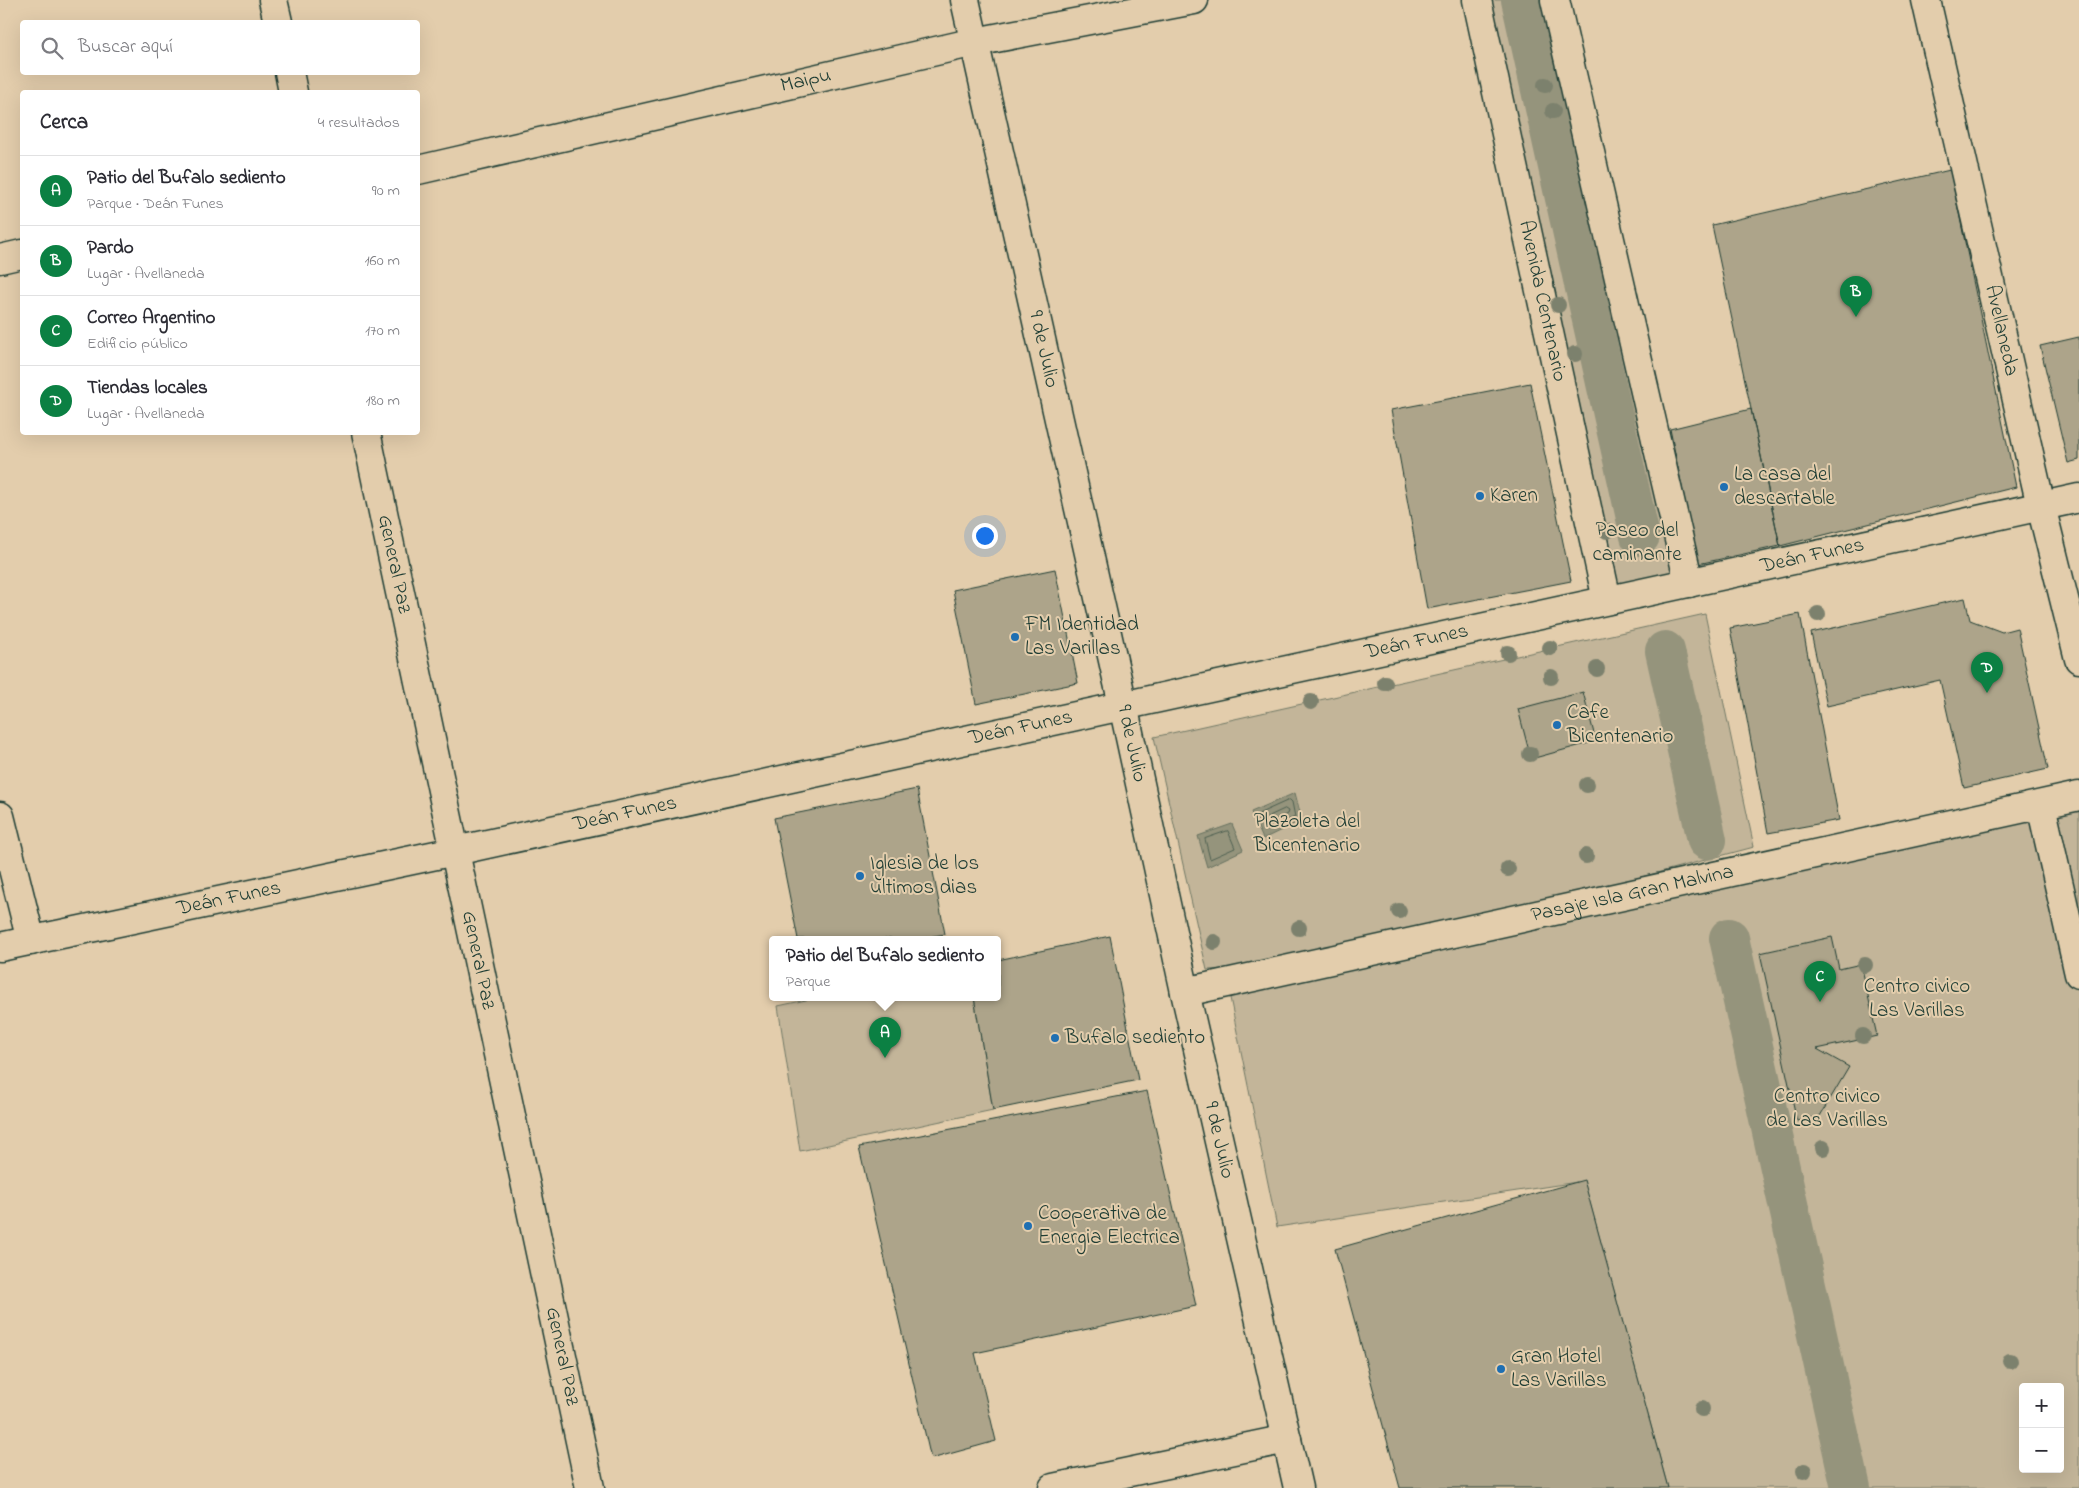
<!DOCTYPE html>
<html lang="es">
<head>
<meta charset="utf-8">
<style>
	:root { --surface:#fff; --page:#f2f2f3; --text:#2b2b33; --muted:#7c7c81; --line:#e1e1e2; --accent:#0b8043 }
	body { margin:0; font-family:"Indie Flower",sans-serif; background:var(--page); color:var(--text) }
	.controls { position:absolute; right:15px; bottom:15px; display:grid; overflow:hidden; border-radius:5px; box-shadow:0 5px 20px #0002 }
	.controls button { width:45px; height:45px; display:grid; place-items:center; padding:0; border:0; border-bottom:1px solid var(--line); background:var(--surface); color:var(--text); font:25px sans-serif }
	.you { position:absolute; left:984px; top:535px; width:18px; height:18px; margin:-12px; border:4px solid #fff; border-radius:50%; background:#1a73e8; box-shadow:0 0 0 8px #1a73e833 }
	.badge { display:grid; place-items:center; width:32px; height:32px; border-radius:50%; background:var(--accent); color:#fff; font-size:16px; font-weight:700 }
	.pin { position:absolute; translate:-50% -41px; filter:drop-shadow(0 1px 2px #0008) }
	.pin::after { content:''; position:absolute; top:26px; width:18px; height:15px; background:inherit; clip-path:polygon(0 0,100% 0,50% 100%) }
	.popup { position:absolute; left:769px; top:936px; width:232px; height:65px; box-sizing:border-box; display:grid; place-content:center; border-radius:5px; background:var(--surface); filter:drop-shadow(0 1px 4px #0005); font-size:16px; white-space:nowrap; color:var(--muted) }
	.popup b { font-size:19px; color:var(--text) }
	.popup::after { content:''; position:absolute; left:50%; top:100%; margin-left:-10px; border:10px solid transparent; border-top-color:var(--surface) }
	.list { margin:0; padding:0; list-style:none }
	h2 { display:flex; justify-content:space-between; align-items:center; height:65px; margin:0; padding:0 20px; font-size:21px }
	h2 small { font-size:16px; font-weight:400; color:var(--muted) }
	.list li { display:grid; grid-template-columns:32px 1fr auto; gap:15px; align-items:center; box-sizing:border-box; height:70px; padding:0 20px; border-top:1px solid var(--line) }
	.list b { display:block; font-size:19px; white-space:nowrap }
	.list p { margin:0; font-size:16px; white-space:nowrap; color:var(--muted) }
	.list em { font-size:16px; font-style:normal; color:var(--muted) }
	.icon { flex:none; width:28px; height:28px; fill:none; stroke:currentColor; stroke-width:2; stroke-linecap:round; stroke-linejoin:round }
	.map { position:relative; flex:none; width:2079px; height:1488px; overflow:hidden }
	.search { position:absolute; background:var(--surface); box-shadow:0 5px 20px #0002; left:20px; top:20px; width:400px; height:55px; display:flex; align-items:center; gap:12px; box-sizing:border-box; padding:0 18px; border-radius:5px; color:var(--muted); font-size:19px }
	.panel { position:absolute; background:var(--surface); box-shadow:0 5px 20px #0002; left:20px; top:90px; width:400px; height:345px; border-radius:5px }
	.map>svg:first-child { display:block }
</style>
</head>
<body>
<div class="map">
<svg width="2079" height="1488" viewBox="0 0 2079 1488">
	<rect width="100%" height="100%" fill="#e3cdac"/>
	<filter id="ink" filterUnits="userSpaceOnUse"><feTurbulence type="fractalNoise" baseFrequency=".02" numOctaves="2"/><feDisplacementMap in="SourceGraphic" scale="10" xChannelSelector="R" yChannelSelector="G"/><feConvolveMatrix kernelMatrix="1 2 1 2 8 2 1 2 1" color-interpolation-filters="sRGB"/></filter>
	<g filter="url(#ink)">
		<!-- green -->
		<path fill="#c3b599" stroke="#717966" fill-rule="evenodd" d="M 1486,0 L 1549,0 L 1675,573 L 1614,586 Z
			M 1705,614 L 1754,847 L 1326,961 L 2079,796 L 2079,1488 L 1668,1488 L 1584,1181 L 1277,1227 L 1227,983 L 1308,964 L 1207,970 L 1154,737 ZM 2023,1387 L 2060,1387 L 2060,1469 L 2023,1469 Z
			M 820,997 L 974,997 L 993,1110 L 800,1151 L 778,1006 Z"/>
		<!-- water -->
		<path fill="#95947c" stroke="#66715f" d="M 1295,793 L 1302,820 L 1263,839 L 1251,812 Z
			M 1232,824 L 1243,850 L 1207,867 L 1198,836 Z"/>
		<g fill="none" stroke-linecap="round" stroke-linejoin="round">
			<!-- shore -->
			<path stroke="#4e6051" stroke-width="1" d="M 1290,800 L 1292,802 L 1295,817 L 1265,831 L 1259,814 Z
				M 1285,809 L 1288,811 L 1287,814 L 1271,823 L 1268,822 L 1268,817 Z
				M 1228,831 L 1235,848 L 1210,859 L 1205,839 Z"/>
			<!-- canal -->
			<path stroke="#95947c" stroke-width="40" d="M 1521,0 L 1640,536
				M 1665,651 L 1707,840
				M 1729,938 L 1851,1488"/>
		</g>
		<!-- building -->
		<path fill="#ada48a" stroke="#1f3d34" d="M 1950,170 L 2016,487 L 1780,546 L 1712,225 Z
			M 2079,337 L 2079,460 L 2068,463 L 2040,346 Z
			M 1530,383 L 1571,581 L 1427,609 L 1391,410 Z
			M 1751,409 L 1780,546 L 1698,564 L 1670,429 Z
			M 1055,569 L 1078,683 L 976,704 L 953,590 Z
			M 1965,598 L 1970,620 L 2002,632 L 2017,628 L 2048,769 L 1964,788 L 1940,680 L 1827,706 L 1811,633 Z
			M 1800,614 L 1839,820 L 1768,833 L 1730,628 Z
			M 1583,692 L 1596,741 L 1531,759 L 1518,709 Z
			M 917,789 L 945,934 L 918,939 L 798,939 L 774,818 Z
			M 1110,936 L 1138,1080 L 993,1110 L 974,997 L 998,997 L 998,960 Z
			M 1832,937 L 1839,969 L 1861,964 L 1877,1036 L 1817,1049 L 1849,1067 L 1820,1116 L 1797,1121 L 1760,953 Z
			M 1147,1091 L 1196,1306 L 975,1353 L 996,1441 L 931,1459 L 859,1147 Z
			M 1584,1180 L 1668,1488 L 1400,1488 L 1335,1249 Z"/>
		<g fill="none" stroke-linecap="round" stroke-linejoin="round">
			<!-- minor casing -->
			<g stroke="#1f3d34" stroke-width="31">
				<g id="minor">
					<path d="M 273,0 L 278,22"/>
					<path id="s1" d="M 965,0 L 1123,705 L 1185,992 L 1298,1488"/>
					<path id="s2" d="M 1477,0 L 1607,600"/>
					<path d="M 1555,0 L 1689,583"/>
					<path id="s3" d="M 1926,0 L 2041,506 L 2079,659"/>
					<path d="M 289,72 L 293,92"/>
					<path id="s4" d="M 418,170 L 975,42 L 1194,0"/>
					<path d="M 0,259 L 22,254"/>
					<path id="s5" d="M 366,432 L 590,1488"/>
					<path d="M 2041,805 L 2079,974"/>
					<path d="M 0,816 L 31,941"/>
					<path id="s6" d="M 0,947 L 455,851 L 2079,498"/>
					<path id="s7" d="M 1185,992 L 2079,796"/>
					<path d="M 1053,1488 L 1287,1439"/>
				</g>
			</g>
			<!-- minor -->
			<use href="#minor" stroke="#e3cdac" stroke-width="28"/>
		</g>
		<!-- trees -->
		<g fill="#7c816d">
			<circle cx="1545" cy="85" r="8"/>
			<circle cx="1553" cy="111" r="8"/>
			<circle cx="1558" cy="305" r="8"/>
			<circle cx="1575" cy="354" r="8"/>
			<circle cx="1607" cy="531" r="8"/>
			<circle cx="1818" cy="614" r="8"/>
			<circle cx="1550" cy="648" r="8"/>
			<circle cx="1508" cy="653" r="8"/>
			<circle cx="1597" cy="669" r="8"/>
			<circle cx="1551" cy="677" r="8"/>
			<circle cx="1385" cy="683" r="8"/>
			<circle cx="1311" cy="702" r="8"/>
			<circle cx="1530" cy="754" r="8"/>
			<circle cx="1587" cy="785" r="8"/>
			<circle cx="1586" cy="856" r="8"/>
			<circle cx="1508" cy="869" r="8"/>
			<circle cx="1399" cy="911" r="8"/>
			<circle cx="1299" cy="928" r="8"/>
			<circle cx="1214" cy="942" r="8"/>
			<circle cx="1865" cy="965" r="8"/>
			<circle cx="1863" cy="1036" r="8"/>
			<circle cx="1823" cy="1148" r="8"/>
			<circle cx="2010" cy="1361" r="8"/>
			<circle cx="1702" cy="1409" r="8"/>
			<circle cx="1804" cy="1471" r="8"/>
		</g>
	</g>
	<!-- markers -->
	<g fill="#1f6fb2" stroke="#e3cdac" stroke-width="2">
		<circle cx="1724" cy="487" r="5"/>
		<circle cx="1480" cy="496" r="5"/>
		<circle cx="1015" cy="637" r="5"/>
		<circle cx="1557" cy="725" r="5"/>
		<circle cx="860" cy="876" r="5"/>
		<circle cx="1055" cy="1038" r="5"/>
		<circle cx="1028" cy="1226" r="5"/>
		<circle cx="1501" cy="1369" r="5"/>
	</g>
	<g text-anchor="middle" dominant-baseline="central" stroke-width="4" stroke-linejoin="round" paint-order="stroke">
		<!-- street labels -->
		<g font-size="21" fill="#1f3d34" stroke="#e3cdac">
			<text stroke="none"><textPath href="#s4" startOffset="398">Maipu</textPath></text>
			<text stroke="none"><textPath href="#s2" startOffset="308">Avenida Centenario</textPath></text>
			<text stroke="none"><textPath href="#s3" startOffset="339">Avellaneda</textPath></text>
			<text stroke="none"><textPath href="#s1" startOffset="358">9 de Julio</textPath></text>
			<text stroke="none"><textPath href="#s6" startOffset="1854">Deán Funes</textPath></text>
			<text stroke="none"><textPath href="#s5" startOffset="135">General Paz</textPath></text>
			<text stroke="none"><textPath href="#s6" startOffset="1449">Deán Funes</textPath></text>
			<text stroke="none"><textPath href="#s6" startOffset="1044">Deán Funes</textPath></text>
			<text stroke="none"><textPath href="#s1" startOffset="762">9 de Julio</textPath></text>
			<text stroke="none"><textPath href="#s6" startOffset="639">Deán Funes</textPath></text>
			<text stroke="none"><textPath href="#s7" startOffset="458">Pasaje Isla Gran Malvina</textPath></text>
			<text stroke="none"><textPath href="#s6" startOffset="234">Deán Funes</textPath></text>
			<text stroke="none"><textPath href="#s5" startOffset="540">General Paz</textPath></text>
			<text stroke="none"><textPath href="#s1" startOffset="1168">9 de Julio</textPath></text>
			<text stroke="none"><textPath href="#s5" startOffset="945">General Paz</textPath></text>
		</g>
		<!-- poi labels -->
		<g font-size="21" fill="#1f3d34" stroke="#e3cdac" text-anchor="start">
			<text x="1734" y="475">La casa del<tspan x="1734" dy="24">descartable</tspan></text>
			<text x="1490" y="496">Karen</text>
			<text x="1025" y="625">FM Identidad<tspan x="1025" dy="24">Las Varillas</tspan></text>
			<text x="1567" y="713">Cafe<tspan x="1567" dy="24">Bicentenario</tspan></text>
			<text x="870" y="864">Iglesia de los<tspan x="870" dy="24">ultimos dias</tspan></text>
			<text x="1065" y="1038">Bufalo sediento</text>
			<text x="1038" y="1214">Cooperativa de<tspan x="1038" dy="24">Energia Electrica</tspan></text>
			<text x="1511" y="1357">Gran Hotel<tspan x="1511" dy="24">Las Varillas</tspan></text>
		</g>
		<!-- park labels -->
		<g font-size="21" fill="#274339" stroke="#e3cdac">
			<text x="1637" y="531">Paseo del<tspan x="1637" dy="24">caminante</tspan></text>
			<text x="1307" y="822">Plazoleta del<tspan x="1307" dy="24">Bicentenario</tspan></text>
			<text x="1917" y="987">Centro civico<tspan x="1917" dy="24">Las Varillas</tspan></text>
			<text x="1827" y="1097">Centro civico<tspan x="1827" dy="24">de Las Varillas</tspan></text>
		</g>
	</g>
</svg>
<div class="controls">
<button>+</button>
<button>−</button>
</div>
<div class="you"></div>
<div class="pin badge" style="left:885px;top:1058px">A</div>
<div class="popup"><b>Patio del Bufalo sediento</b>Parque</div>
<div class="pin badge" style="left:1856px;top:317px">B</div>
<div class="pin badge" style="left:1820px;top:1002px">C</div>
<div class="pin badge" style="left:1987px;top:693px">D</div>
<div class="search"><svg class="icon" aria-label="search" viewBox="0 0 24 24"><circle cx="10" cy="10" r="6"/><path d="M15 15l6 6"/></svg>Buscar aquí</div>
<section class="panel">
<h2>Cerca<small>4 resultados</small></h2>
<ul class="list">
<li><span class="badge">A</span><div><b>Patio del Bufalo sediento</b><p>Parque · Deán Funes</p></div><em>90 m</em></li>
<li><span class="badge">B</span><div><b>Pardo</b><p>Lugar · Avellaneda</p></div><em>160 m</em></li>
<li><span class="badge">C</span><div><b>Correo Argentino</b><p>Edificio público</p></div><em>170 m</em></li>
<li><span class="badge">D</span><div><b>Tiendas locales</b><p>Lugar · Avellaneda</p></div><em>180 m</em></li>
</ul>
</section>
</div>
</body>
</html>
